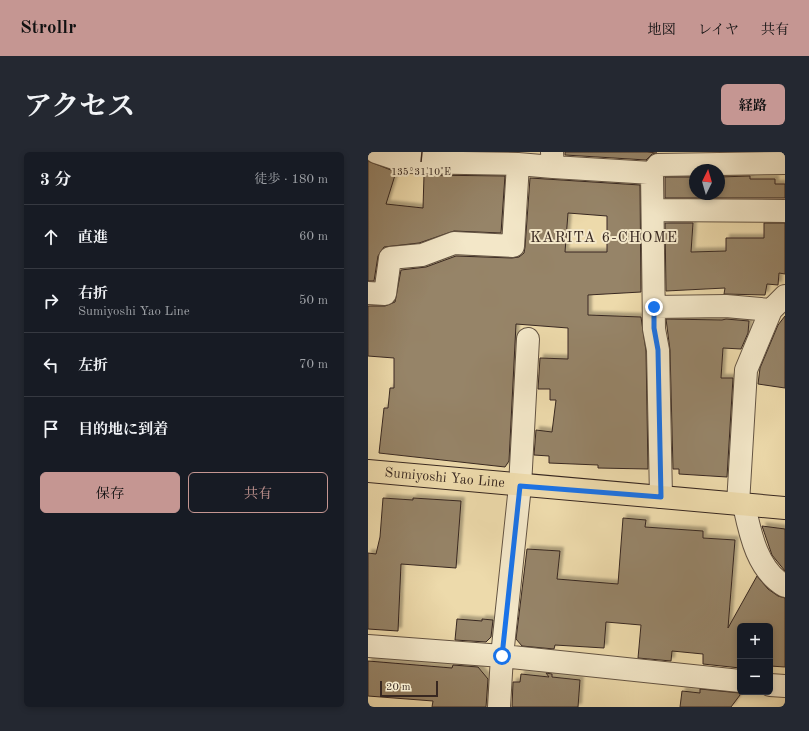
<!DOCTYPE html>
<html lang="ja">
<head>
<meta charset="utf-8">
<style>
	:root { --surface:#171b24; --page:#242831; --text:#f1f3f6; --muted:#9ea1a6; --line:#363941; --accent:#c59692 }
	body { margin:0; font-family:"Old Standard TT","Noto Serif JP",serif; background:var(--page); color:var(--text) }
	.controls { position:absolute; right:12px; bottom:12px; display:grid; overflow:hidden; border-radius:6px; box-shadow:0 2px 6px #0003 }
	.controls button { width:36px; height:36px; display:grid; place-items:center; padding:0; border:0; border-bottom:1px solid var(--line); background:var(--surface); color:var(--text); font:20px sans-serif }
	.compass { position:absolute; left:321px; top:12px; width:36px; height:36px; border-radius:50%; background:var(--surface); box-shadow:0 2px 6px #0003; rotate:5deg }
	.scale { position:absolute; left:12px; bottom:10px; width:58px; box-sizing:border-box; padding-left:4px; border:2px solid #372720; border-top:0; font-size:11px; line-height:14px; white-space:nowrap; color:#372720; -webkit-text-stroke:3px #f3e7c8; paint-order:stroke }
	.stop { position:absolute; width:12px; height:12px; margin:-9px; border:3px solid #1a73e8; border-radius:50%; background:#fff }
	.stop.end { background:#1a73e8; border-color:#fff; box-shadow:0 1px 4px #0008 }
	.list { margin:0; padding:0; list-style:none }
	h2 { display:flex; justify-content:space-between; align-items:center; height:52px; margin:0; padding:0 16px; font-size:17px }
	h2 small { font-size:13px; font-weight:400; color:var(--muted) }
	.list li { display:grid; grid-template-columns:26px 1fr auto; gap:12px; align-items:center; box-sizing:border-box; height:64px; padding:0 16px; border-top:1px solid var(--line) }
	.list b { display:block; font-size:15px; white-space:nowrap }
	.list p { margin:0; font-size:13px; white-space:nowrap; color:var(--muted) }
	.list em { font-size:13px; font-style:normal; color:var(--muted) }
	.actions { display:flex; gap:8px; padding:12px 16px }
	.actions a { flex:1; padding:9px 0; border:1px solid var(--accent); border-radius:6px; text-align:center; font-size:14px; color:var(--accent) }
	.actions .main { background:var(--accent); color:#111 }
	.icon { flex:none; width:22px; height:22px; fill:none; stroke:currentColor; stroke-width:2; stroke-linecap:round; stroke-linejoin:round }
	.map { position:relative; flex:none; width:417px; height:555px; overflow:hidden; border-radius:6px }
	header { display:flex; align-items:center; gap:24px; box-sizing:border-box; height:56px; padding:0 20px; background:var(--accent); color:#111 }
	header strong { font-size:19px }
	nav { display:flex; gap:22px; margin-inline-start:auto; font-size:14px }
	.intro { display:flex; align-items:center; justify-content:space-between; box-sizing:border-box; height:96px; padding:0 24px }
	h1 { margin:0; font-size:28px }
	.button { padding:10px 18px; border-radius:6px; background:var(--accent); color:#111; font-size:14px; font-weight:700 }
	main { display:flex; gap:24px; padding:0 24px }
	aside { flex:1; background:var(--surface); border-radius:6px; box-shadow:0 2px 6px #0003 }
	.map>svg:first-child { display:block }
</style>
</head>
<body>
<header>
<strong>Strollr</strong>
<nav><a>地図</a><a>レイヤ</a><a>共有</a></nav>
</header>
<div class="intro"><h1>アクセス</h1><a class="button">経路</a></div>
<main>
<aside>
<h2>3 分<small>徒歩 · 180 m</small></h2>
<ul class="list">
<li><svg class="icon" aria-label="ahead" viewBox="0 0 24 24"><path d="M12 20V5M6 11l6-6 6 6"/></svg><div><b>直進</b></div><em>60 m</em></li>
<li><svg class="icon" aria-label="right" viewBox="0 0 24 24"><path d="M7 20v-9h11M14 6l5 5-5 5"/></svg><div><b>右折</b><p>Sumiyoshi Yao Line</p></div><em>50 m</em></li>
<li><svg class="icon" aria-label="left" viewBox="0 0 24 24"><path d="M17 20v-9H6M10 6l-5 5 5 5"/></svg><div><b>左折</b></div><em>70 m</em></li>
<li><svg class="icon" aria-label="arrive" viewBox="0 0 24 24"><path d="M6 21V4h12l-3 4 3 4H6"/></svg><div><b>目的地に到着</b></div></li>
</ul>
<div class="actions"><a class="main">保存</a><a>共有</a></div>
</aside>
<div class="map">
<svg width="417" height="555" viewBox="0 0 417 555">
	<defs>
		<filter id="shadow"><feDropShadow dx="3.5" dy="-3.5" stdDeviation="1" flood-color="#0004"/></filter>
	</defs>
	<rect width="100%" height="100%" fill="#eddaab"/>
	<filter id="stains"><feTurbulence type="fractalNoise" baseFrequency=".005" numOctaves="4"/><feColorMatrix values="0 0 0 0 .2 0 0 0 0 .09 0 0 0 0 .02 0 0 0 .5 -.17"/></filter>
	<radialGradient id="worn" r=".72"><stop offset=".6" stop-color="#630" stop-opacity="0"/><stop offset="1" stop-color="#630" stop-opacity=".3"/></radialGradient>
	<!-- building -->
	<path fill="#968468" stroke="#372720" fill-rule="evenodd" filter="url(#shadow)" d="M 197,0 L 279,0 L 289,1 L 284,2 L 278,8 L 197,3 Z
		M 0,9 L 28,20 L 18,52 L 55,56 L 56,23 L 137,24 L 133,81 L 86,79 L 51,91 L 16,95 L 10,104 L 6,129 L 0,129 Z
		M 382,24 L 382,27 L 407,27 L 407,32 L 417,32 L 417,46 L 297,46 L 297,25 L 327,25 L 327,42 L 351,42 L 351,25 Z
		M 162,26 L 272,33 L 273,140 L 220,143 L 220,163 L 273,165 L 278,199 L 280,317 L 230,316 L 230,313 L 181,311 L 181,304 L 166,303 L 168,278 L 184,280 L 188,248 L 182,248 L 182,237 L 170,237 L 172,206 L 200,207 L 200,176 L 148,172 L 141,309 L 137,315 L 11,301 L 16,256 L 20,256 L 22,236 L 26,236 L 26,206 L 0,204 L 0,154 L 17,154 L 27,150 L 33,118 L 58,115 L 88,104 L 144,106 L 151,105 L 156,101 L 157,95 ZM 200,61 L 239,64 L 239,100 L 197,100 Z
		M 297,71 L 325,71 L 323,100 L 358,99 L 358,86 L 396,86 L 396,71 L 417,71 L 417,122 L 411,121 L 410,133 L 399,132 L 397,143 L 356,142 L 357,136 L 298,139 Z
		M 417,164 L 417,236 L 390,232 L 392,216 L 410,173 Z
		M 298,167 L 354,168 L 358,167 L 381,169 L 380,181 L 373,197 L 355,196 L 353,226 L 365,226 L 359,325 L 311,322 L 311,317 L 305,317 L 302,198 Z
		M 15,346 L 45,348 L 45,346 L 93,349 L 88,416 L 33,412 L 30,479 L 0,477 L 0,401 L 8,402 L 12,385 Z
		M 255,366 L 278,368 L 277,375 L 335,379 L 335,386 L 367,388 L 360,476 L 389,424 L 400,437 L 410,444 L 417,446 L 417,515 L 402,514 L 402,474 L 372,474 L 372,516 L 335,512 L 335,502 L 304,499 L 303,509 L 270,506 L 273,473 L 238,470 L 236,496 L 187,493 L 186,497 L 154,494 L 148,487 L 159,397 L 192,399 L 189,427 L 250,432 Z
		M 394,374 L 417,377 L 417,419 L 404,403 Z
		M 89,467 L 114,469 L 114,467 L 125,468 L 123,485 L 118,490 L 87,488 Z
		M 0,509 L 84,516 L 85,513 L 110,515 L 120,527 L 118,555 L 64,555 L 65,549 L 0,544 Z
		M 178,521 L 184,522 L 184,525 L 212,528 L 210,555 L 144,555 L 145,530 L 152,530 L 153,522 L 181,525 Z
		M 332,537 L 372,541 L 372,543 L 363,555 L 312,555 L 314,539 L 332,541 Z"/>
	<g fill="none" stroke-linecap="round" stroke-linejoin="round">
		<!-- minor casing -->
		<g stroke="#645443" stroke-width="24">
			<path id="minor" d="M 8,0 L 38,10 L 150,12 L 185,15 L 184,0
				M 185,15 L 284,21 L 290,13 L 417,11
				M 284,21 L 286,177 L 290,198 L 293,345
				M 285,58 L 417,59
				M 0,141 L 17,142 L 22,106 L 54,103 L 86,91 L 145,94 L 150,12
				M 286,155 L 358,154 L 403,158
				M 370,352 L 378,218 L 403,158 L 417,144
				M 376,353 C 382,381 389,418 417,434
				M 0,494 L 134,504 L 372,529
				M 402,533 L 417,534
				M 131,555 L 134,504 L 152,334 L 160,187"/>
		</g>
		<!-- major casing -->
		<g stroke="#372720" stroke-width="24">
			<g id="major">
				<path id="s1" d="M 0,319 L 417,356"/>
			</g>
		</g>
		<!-- minor -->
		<use href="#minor" stroke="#f3e7c8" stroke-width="22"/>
		<!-- major -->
		<use href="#major" stroke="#eddaab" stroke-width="22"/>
	</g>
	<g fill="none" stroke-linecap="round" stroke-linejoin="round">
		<!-- route -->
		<path stroke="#1a73e8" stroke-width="5" d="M 134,504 L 152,334 L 293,345 L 290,198 L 286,176 L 286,155"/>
	</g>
	<!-- ticks -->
	<path fill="none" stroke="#372720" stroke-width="1.5" d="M 53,10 L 54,0"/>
	<g text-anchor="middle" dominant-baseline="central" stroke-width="4" stroke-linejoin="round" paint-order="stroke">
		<!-- street labels -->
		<g font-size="14" fill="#372720" stroke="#f3e7c8">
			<text stroke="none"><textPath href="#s1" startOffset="77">Sumiyoshi Yao Line</textPath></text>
		</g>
		<!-- neighbourhood labels -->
		<g font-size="15" letter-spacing="1" fill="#372720" stroke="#f3e7c8">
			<text x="236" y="86">KARITA 6-CHOME</text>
		</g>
	</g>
	<g font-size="10" text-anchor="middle" fill="#372720" stroke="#f3e7c8" stroke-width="4" stroke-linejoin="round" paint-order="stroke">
		<text x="53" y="23">135°31'10"E</text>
	</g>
	<rect width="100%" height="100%" filter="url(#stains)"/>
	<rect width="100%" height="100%" fill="url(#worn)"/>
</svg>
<div class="controls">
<button>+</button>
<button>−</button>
</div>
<svg class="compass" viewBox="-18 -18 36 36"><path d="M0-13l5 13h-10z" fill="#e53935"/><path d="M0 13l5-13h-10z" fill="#9ea1a6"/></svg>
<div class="scale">20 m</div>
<div class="stop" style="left:134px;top:504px"></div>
<div class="stop end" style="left:286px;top:155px"></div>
</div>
</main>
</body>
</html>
